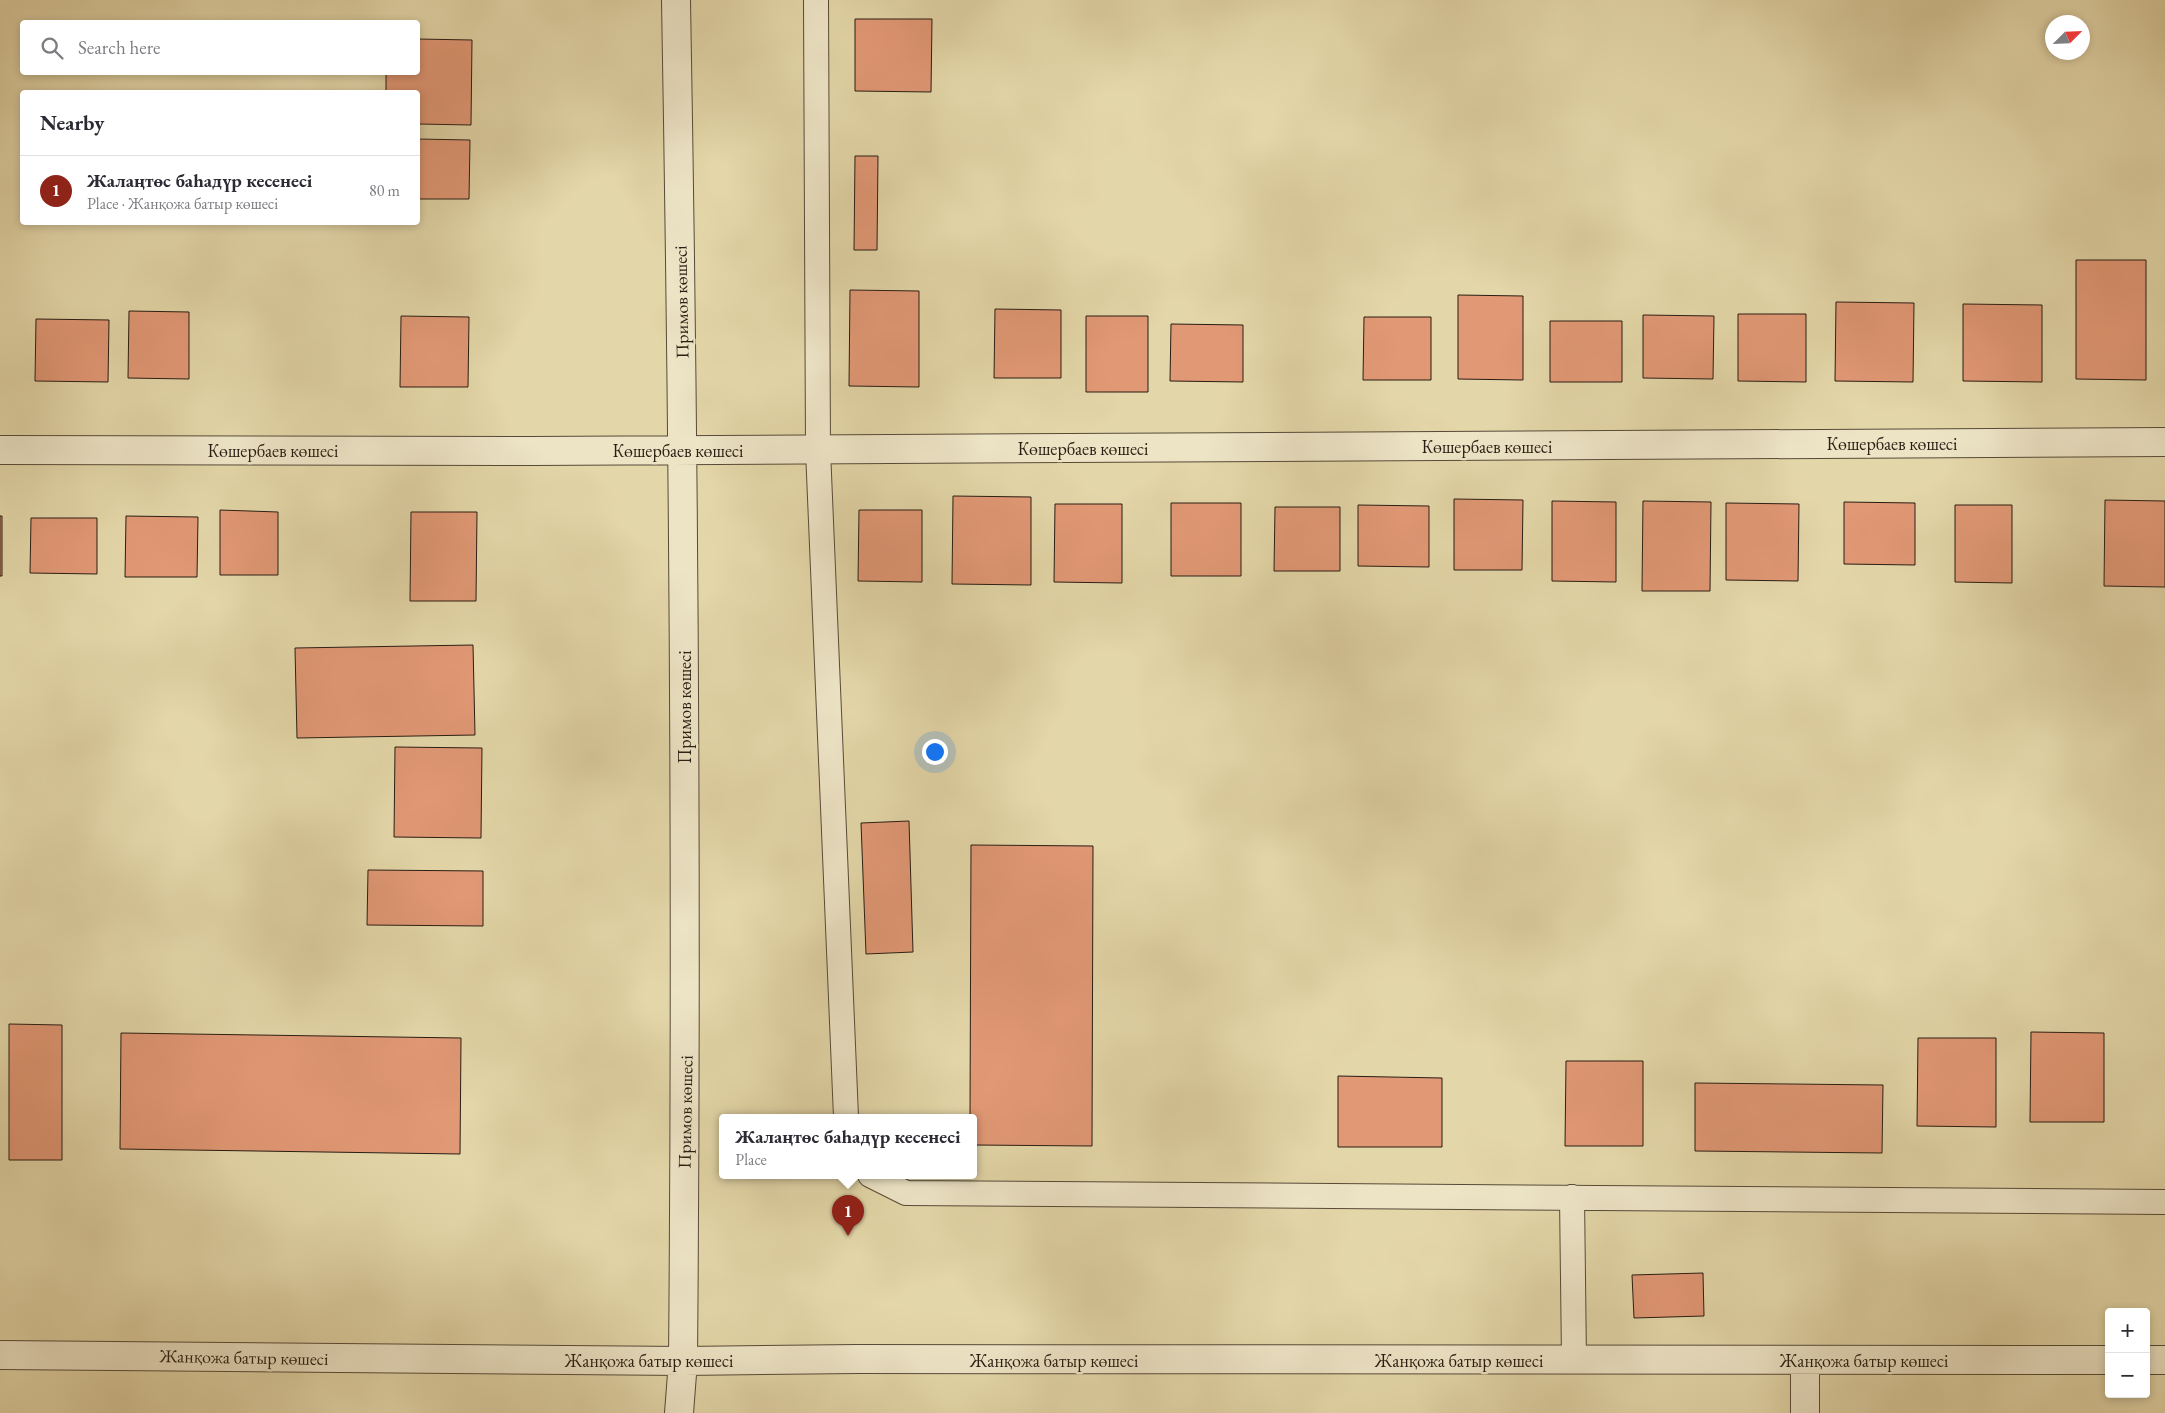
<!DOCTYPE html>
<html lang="en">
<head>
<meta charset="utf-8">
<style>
	:root { --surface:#fff; --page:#f7f7f7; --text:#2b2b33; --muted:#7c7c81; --line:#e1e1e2; --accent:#8f2418 }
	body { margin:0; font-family:"EB Garamond",serif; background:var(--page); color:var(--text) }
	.controls { position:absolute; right:15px; bottom:15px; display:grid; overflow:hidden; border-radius:5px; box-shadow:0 2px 8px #0003 }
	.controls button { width:45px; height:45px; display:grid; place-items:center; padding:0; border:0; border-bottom:1px solid var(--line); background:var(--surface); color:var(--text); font:25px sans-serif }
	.compass { position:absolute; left:2045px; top:15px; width:45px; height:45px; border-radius:50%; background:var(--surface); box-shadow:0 2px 8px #0003; rotate:66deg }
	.you { position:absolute; left:934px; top:751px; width:18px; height:18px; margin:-12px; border:4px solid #fff; border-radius:50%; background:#1a73e8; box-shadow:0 0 0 8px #1a73e833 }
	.badge { display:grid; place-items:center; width:32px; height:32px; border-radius:50%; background:var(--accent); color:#fff; font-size:16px; font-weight:700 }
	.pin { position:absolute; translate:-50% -41px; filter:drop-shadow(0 1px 2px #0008) }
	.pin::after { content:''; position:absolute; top:26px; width:18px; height:15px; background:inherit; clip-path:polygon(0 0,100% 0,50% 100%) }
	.popup { position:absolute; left:719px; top:1114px; width:258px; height:65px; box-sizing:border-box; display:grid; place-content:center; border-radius:5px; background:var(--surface); filter:drop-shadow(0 1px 4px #0005); font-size:16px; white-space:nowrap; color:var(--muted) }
	.popup b { font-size:19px; color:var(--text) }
	.popup::after { content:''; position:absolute; left:50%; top:100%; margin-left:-10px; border:10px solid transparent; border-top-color:var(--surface) }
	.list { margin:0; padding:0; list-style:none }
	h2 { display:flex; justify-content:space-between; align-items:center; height:65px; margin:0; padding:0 20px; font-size:21px }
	h2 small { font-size:16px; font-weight:400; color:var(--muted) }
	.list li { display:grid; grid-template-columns:32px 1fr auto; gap:15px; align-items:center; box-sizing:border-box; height:70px; padding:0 20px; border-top:1px solid var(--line) }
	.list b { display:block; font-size:19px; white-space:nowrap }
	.list p { margin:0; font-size:16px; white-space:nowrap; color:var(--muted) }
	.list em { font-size:16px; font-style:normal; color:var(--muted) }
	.icon { flex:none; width:28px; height:28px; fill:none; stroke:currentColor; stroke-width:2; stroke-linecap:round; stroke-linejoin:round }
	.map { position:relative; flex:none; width:2165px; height:1413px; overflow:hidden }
	.search { position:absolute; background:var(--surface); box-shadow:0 2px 8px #0003; left:20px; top:20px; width:400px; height:55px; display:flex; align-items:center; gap:12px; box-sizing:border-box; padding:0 18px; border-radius:5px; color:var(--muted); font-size:19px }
	.panel { position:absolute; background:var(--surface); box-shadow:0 2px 8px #0003; left:20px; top:90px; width:400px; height:135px; border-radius:5px }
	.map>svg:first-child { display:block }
</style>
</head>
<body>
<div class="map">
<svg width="2165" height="1413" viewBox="0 0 2165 1413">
	<rect width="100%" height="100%" fill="#e3d6a8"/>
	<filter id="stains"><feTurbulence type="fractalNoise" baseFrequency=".004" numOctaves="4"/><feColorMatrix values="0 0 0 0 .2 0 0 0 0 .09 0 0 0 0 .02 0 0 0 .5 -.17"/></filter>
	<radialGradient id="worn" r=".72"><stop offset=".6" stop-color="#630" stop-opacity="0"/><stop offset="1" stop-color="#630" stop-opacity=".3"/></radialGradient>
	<!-- building -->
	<path fill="#e19875" stroke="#281d13" d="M 855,19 L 932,19 L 931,92 L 855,91 Z
		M 418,39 L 472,40 L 471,125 L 418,124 L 418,92 L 386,92 L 386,72 L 418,72 Z
		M 418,139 L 470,140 L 469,199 L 418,199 Z
		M 855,156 L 878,156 L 877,250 L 854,250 Z
		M 2076,260 L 2146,260 L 2146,380 L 2076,379 Z
		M 850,290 L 919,291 L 919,387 L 849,386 Z
		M 1458,295 L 1523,296 L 1523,380 L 1458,379 Z
		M 1836,302 L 1914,303 L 1913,382 L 1835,381 Z
		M 1963,304 L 2042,305 L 2042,382 L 1963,381 Z
		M 995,309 L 1061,310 L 1061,378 L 994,378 Z
		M 129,311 L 189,312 L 189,379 L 128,378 Z
		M 1738,314 L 1806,314 L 1806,382 L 1738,381 Z
		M 1643,315 L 1714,316 L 1713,379 L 1643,378 Z
		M 401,316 L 469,317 L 468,387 L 400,387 Z
		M 1086,316 L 1148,316 L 1148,392 L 1086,392 Z
		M 1364,317 L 1431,317 L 1431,380 L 1363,380 Z
		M 36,319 L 109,320 L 108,382 L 35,381 Z
		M 1550,321 L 1622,321 L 1622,382 L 1550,382 Z
		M 1171,324 L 1243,325 L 1243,382 L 1170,381 Z
		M 953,496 L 1031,497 L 1031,585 L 952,584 Z
		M 1454,499 L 1523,500 L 1522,570 L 1454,570 Z
		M 2105,500 L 2165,501 L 2165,587 L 2104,586 Z
		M 1552,501 L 1616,502 L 1616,582 L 1552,581 Z
		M 1643,501 L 1711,502 L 1710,591 L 1642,591 Z
		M 1844,502 L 1915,503 L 1915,565 L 1844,564 Z
		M 1171,503 L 1241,503 L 1241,576 L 1171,576 Z
		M 1726,503 L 1799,504 L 1798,581 L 1726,580 Z
		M 1055,504 L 1122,504 L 1122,583 L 1054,582 Z
		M 1358,505 L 1429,506 L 1429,567 L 1358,566 Z
		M 1955,505 L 2012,505 L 2012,583 L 1955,582 Z
		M 1275,507 L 1340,507 L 1340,571 L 1274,571 Z
		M 220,510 L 278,512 L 278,575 L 220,575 Z
		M 859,510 L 922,510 L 922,582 L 858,581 Z
		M 411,512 L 477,512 L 476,601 L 410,601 Z
		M 0,516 L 2,516 L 2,576 L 0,576 Z
		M 126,516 L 198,517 L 197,577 L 125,577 Z
		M 31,518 L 97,518 L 97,574 L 30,573 Z
		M 473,645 L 475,735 L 297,738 L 295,648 Z
		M 395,747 L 482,748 L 481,838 L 394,837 Z
		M 909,821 L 913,952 L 866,954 L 861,823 Z
		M 971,845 L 1093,846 L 1092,1146 L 973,1145 L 973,1117 L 970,1117 Z
		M 368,870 L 483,871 L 483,926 L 367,925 Z
		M 9,1024 L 62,1025 L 62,1160 L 9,1160 Z
		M 2031,1032 L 2104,1033 L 2104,1122 L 2030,1122 Z
		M 121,1033 L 461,1038 L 460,1154 L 120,1149 Z
		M 1918,1038 L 1996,1038 L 1996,1127 L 1917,1126 Z
		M 1566,1061 L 1643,1061 L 1643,1146 L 1565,1146 Z
		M 1338,1076 L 1442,1078 L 1442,1147 L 1338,1147 Z
		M 1695,1083 L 1883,1085 L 1882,1153 L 1695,1151 Z
		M 1703,1273 L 1704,1316 L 1634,1318 L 1632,1275 Z"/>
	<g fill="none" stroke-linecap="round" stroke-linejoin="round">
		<!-- service casing -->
		<g stroke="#574b38" stroke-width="26">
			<path id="service" d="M 816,0 L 818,450 L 846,1117
				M 870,1175 L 906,1193 L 2165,1202
				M 1572,1197 L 1574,1360"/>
		</g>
		<!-- minor casing -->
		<g stroke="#574b38" stroke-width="30">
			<path id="minor" d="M 676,0 C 684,454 687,907 683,1361 L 679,1413
				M 0,450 L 531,451 L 2165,442
				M 0,1355 L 683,1361 L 858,1359 L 2109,1360
				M 2146,1360 L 2165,1360
				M 1805,1413 L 1805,1360"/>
		</g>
		<!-- service -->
		<use href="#service" stroke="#ede4c6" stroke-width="24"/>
		<!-- minor -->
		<use href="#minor" stroke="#ede4c6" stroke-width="28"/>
	</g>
	<g text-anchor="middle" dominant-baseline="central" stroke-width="4.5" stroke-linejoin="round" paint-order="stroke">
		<!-- street labels -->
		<g font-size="18" fill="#281d13" stroke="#ede4c6">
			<text transform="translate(681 302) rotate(-91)">Примов көшесі</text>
			<text x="1892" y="443">Көшербаев көшесі</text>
			<text x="1487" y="446">Көшербаев көшесі</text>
			<text x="1083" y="448">Көшербаев көшесі</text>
			<text x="273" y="450">Көшербаев көшесі</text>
			<text x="678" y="450">Көшербаев көшесі</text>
			<text transform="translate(684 707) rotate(-90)">Примов көшесі</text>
			<text transform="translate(685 1112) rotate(-89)">Примов көшесі</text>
			<text transform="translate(244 1357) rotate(1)">Жанқожа батыр көшесі</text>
			<text x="649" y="1360">Жанқожа батыр көшесі</text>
			<text x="1054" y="1360">Жанқожа батыр көшесі</text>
			<text x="1459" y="1360">Жанқожа батыр көшесі</text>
			<text x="1864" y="1360">Жанқожа батыр көшесі</text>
		</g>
	</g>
	<rect width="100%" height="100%" filter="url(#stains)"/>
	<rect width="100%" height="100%" fill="url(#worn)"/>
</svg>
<div class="controls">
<button>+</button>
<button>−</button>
</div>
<svg class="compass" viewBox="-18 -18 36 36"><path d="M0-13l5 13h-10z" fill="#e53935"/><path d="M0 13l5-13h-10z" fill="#7c7c81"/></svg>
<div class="you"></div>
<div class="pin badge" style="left:848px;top:1236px">1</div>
<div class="popup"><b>Жалаңтөс баһадүр кесенесі</b>Place</div>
<div class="search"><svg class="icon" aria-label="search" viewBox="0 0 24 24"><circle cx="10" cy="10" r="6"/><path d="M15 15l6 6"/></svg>Search here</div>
<section class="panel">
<h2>Nearby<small></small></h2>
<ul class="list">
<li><span class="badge">1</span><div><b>Жалаңтөс баһадүр кесенесі</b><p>Place · Жанқожа батыр көшесі</p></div><em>80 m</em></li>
</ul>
</section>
</div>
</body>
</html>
